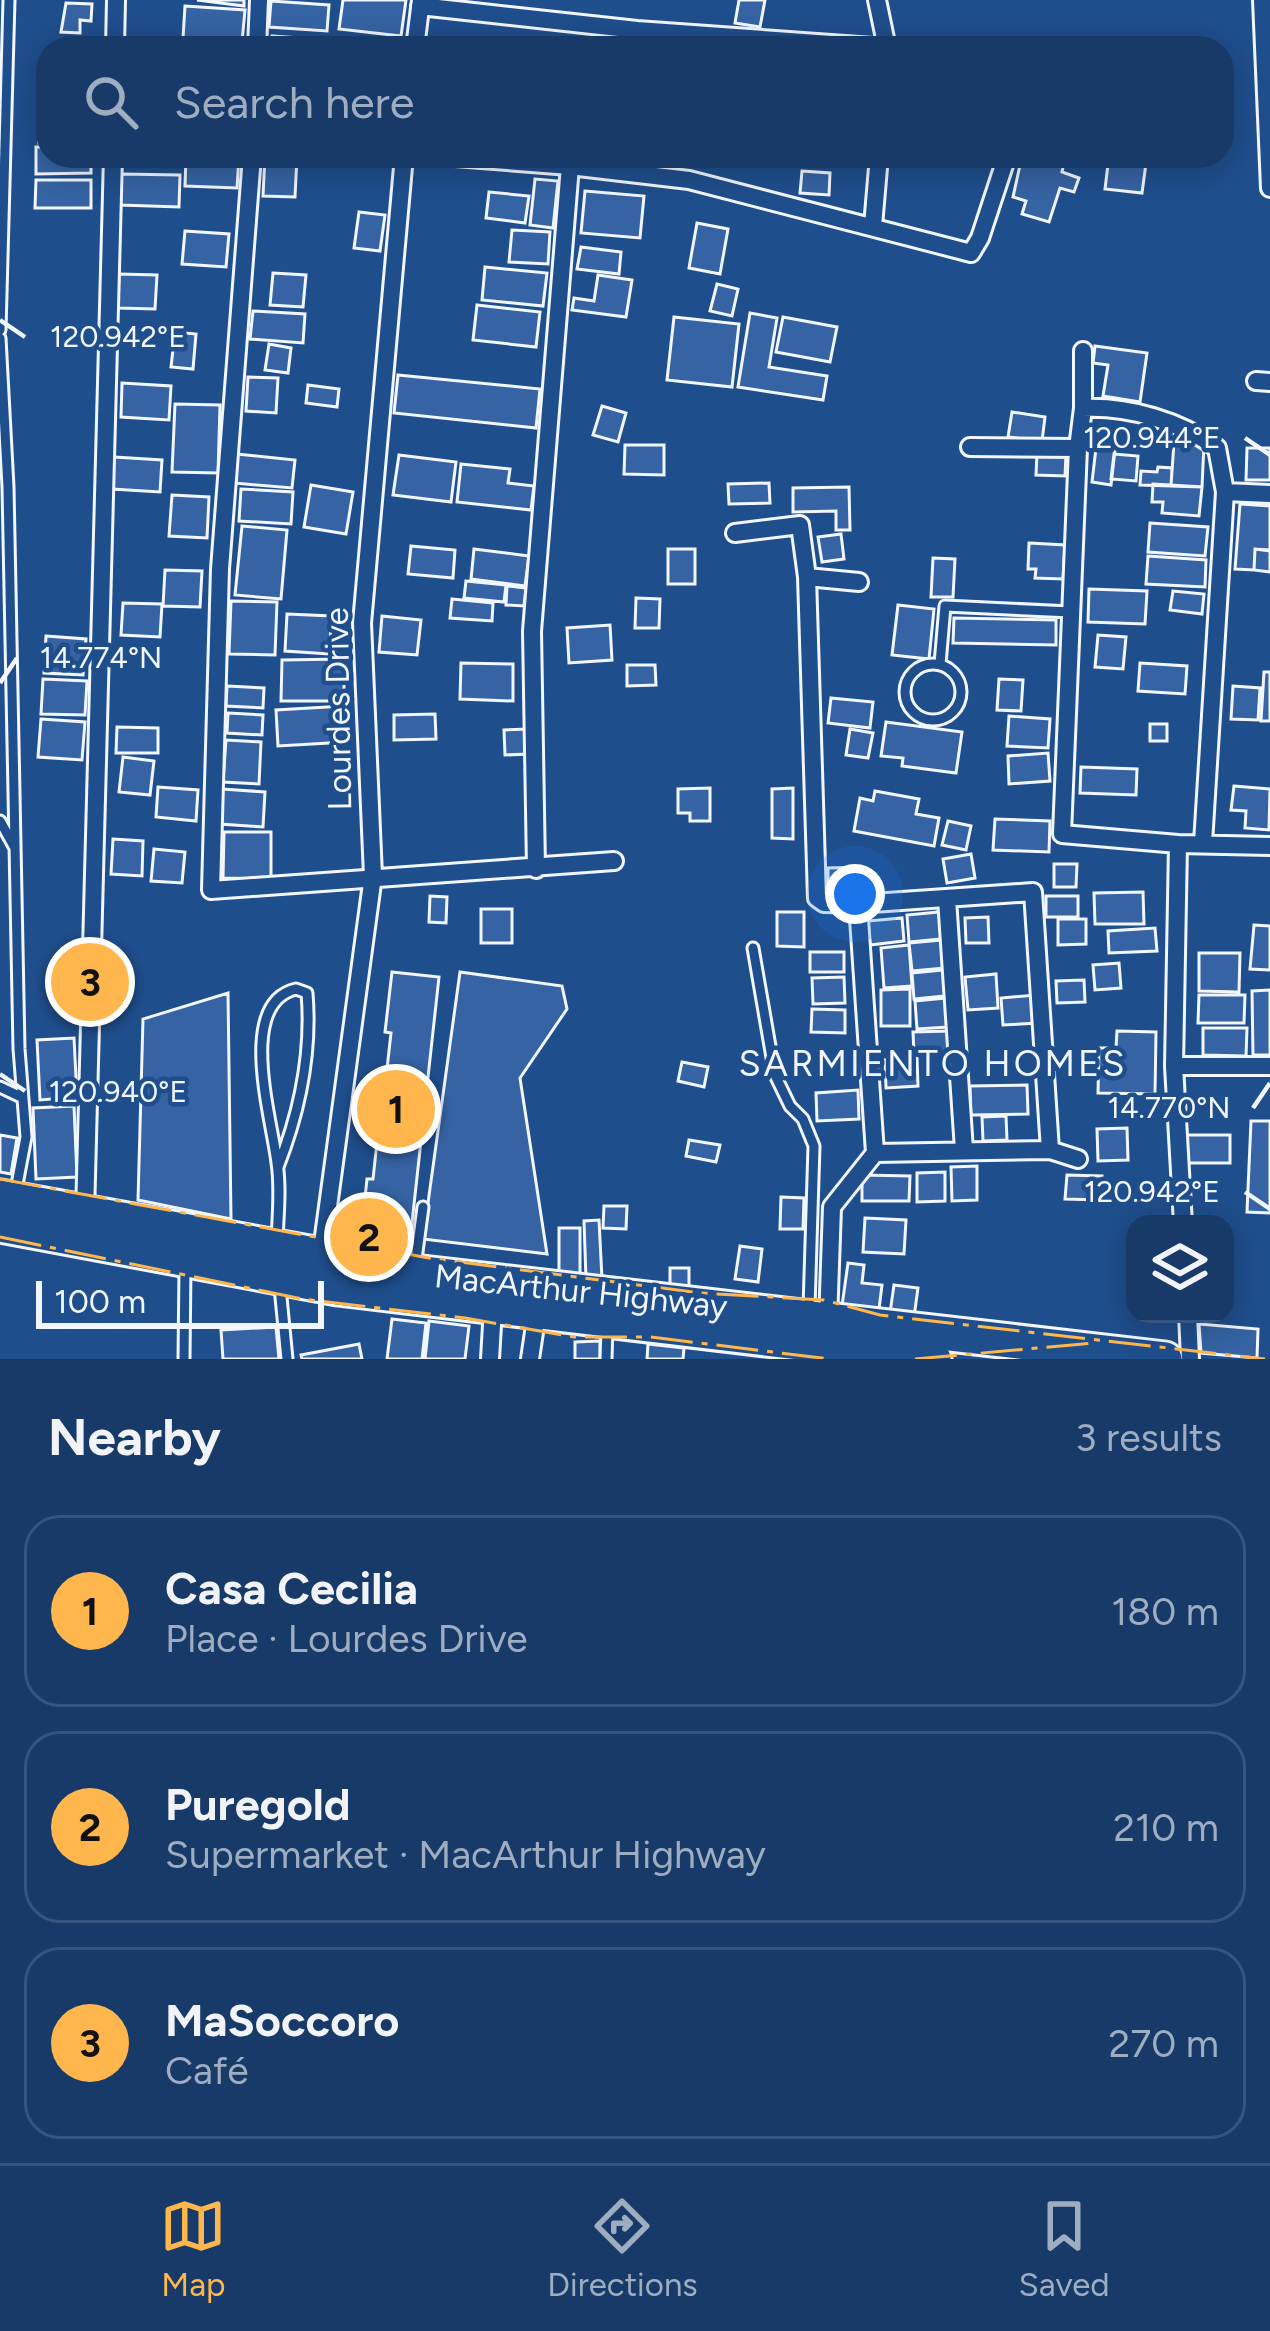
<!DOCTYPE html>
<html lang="en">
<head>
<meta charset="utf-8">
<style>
	:root { --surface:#173a69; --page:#20416f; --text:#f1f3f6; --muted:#9eadc0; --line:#36547d; --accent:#ffb74d }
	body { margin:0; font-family:Figtree,sans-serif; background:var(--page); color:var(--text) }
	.controls { position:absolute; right:36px; bottom:36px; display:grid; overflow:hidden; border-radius:24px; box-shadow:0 6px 30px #0003 }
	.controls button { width:108px; height:108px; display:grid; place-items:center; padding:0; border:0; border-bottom:3px solid var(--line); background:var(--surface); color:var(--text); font:60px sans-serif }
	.scale { position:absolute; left:36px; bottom:30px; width:288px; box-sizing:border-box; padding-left:12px; border:6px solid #f2f6ff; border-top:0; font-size:33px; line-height:42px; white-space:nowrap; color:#f2f6ff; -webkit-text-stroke:9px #1f4e8c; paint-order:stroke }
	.you { position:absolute; left:855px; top:894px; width:42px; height:42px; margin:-30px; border:9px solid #fff; border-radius:50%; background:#1a73e8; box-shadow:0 0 0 18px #1a73e833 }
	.badge { display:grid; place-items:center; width:78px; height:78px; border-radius:50%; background:var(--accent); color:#111; font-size:39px; font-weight:700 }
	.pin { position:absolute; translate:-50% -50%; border:6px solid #fff; box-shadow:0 3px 12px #0006 }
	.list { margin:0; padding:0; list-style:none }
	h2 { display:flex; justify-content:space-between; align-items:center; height:156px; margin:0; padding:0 48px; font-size:51px }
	h2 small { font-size:39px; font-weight:400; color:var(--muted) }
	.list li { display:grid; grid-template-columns:78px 1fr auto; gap:36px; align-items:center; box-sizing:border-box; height:192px; margin:0 24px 24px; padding:0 24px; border:3px solid var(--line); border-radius:36px }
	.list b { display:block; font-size:45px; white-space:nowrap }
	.list p { margin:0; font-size:39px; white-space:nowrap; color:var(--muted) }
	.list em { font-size:39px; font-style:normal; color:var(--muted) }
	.icon { flex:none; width:66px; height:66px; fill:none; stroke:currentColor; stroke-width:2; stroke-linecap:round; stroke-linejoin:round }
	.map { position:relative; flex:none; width:1270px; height:1359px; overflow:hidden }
	.search { position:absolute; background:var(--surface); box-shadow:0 6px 30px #0003; left:36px; right:36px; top:36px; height:132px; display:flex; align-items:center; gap:30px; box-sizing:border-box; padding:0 42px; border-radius:36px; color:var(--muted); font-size:45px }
	.sheet { height:804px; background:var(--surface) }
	nav { display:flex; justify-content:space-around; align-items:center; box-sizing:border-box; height:168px; border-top:3px solid var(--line); background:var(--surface); font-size:33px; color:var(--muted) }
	nav a { display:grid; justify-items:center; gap:6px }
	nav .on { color:var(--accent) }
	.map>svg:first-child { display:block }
</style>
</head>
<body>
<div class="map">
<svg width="1270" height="1359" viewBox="0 0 1270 1359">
	<rect width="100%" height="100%" fill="#1f4e8c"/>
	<!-- building -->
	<path fill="#3563a3" stroke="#f2f6ff" stroke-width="3" d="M 197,0 L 244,0 L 244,6 Z
		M 343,0 L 406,0 L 401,36 L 339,29 Z
		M 739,0 L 765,0 L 760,27 L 735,23 Z
		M 271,1 L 329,5 L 327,31 L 269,27 Z
		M 66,3 L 92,4 L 91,21 L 80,20 L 80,33 L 61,32 Z
		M 185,6 L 245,10 L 242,42 L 183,38 Z
		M 272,36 L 329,40 L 329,48 L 271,48 Z
		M 477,41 L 510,45 L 510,48 L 476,48 Z
		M 40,72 L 48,72 L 48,101 L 39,101 Z
		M 39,115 L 48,115 L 48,142 L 39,143 Z
		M 36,147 L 48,147 L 48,156 L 91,156 L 91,173 L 36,174 Z
		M 186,156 L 239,157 L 237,188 L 185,186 Z
		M 265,156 L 297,156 L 295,197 L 263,196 Z
		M 651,156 L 689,156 L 688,162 Z
		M 841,156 L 868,156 L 867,163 L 840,159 Z
		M 1022,156 L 1063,167 L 1062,172 L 1079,178 L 1074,192 L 1060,188 L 1049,222 L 1022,214 L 1026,201 L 1013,197 Z
		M 1109,156 L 1147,156 L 1142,193 L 1105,189 Z
		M 802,171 L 830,173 L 829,195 L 800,193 Z
		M 121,174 L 180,175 L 179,207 L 120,205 Z
		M 535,179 L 558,181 L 553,228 L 530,225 Z
		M 36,180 L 91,180 L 91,208 L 35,208 Z
		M 585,191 L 644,196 L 640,238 L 581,233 Z
		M 489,192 L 529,196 L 525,223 L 486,218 Z
		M 359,212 L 385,215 L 380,251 L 354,248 Z
		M 697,223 L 728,229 L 720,274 L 689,268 Z
		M 512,230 L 550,232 L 548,264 L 509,262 Z
		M 185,231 L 229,234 L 226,267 L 182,264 Z
		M 581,247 L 621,252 L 619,274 L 577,269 Z
		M 485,267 L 547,273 L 543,306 L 482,300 Z
		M 273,273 L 306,275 L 303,307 L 270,305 Z
		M 119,274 L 157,275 L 155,309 L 118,308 Z
		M 598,275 L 632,280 L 626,317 L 572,310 L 574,298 L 594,301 Z
		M 717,284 L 738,289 L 732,316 L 710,311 Z
		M 477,305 L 540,312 L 536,347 L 473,340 Z
		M 253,311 L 305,314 L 303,343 L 250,339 Z
		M 750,313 L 777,318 L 769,367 L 827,376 L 823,400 L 738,387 Z
		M 674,317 L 739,324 L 732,387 L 667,380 Z
		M 783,317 L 837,327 L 830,362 L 776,352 Z
		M 175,332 L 196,334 L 193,369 L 171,367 Z
		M 269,344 L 291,348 L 288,373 L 265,370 Z
		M 1095,346 L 1147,353 L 1140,402 L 1103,396 L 1108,365 L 1093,363 Z
		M 398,375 L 540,389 L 536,428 L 394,413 Z
		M 248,377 L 278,378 L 276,413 L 246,411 Z
		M 122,383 L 171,386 L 169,420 L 121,417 Z
		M 308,385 L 339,389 L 337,407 L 306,403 Z
		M 175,404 L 220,405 L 218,473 L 172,472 Z
		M 602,406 L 626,413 L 618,442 L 593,435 Z
		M 1012,412 L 1045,417 L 1042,441 L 1008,437 Z
		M 1174,442 L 1204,444 L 1202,487 L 1171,486 Z
		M 625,445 L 664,445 L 664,475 L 624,474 Z
		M 1096,448 L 1115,450 L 1111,485 L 1092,482 Z
		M 1247,448 L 1270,448 L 1270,480 L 1246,480 Z
		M 1037,453 L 1066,454 L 1065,476 L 1036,475 Z
		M 237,454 L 295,460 L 292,488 L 234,483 Z
		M 1114,454 L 1138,456 L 1136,481 L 1111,479 Z
		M 399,455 L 456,462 L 451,502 L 393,495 Z
		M 114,457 L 162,460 L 160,492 L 112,489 Z
		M 461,464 L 510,469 L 508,483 L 534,486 L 531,510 L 457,502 Z
		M 1158,467 L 1172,468 L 1171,486 L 1140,485 L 1141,471 L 1157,472 Z
		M 769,483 L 770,503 L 729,504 L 728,484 Z
		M 1153,484 L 1202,487 L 1199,516 L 1162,513 L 1163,502 L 1152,502 Z
		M 311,485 L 353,492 L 346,534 L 304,527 Z
		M 849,487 L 850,530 L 836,530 L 836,511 L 793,512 L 793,488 Z
		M 241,489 L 293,492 L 291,524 L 239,521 Z
		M 172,495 L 209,497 L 207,538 L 169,536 Z
		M 1240,504 L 1270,506 L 1270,550 L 1255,549 L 1254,570 L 1235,569 Z
		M 1150,523 L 1208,527 L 1205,556 L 1148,552 Z
		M 242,526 L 287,530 L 281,599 L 235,595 Z
		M 841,534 L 844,559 L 822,562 L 818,537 Z
		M 1029,543 L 1065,545 L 1063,579 L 1035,578 L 1036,569 L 1028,569 Z
		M 411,546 L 455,550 L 453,578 L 408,574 Z
		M 474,549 L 529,556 L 525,586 L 471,579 Z
		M 668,549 L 695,549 L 695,584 L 668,584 Z
		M 1255,549 L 1270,551 L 1270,572 L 1254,570 Z
		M 1148,556 L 1206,560 L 1205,587 L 1146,584 Z
		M 933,558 L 955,559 L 953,597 L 931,597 Z
		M 165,570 L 202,571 L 200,607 L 163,606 Z
		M 466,581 L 506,585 L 504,602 L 464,598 Z
		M 507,586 L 526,588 L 524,606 L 506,605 Z
		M 1089,589 L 1147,591 L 1145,624 L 1088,622 Z
		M 1173,591 L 1204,594 L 1202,614 L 1170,610 Z
		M 636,598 L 660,599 L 659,628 L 635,628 Z
		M 452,599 L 493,603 L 492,621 L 450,618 Z
		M 231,601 L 277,602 L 275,655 L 229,654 Z
		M 123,603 L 162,604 L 160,637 L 121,635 Z
		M 898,605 L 934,609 L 929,659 L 892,655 Z
		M 287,614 L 332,616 L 329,654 L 285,651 Z
		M 382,616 L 421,620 L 417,655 L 379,652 Z
		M 954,618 L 1056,620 L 1056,645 L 953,643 Z
		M 610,625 L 612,660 L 569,663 L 567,628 Z
		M 1098,635 L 1126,637 L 1123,669 L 1095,667 Z
		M 46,636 L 86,639 L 83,675 L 44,673 Z
		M 344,659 L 344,701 L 281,701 L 282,660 Z
		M 461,663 L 513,664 L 513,701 L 460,699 Z
		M 1140,663 L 1187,666 L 1185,694 L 1138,691 Z
		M 627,665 L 655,665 L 656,685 L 627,686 Z
		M 1264,672 L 1270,672 L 1270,721 L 1261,721 Z
		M 43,679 L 87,681 L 85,715 L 41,714 Z
		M 999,679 L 1023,680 L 1021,711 L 997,710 Z
		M 227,686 L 264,688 L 263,708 L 226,706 Z
		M 1233,686 L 1260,688 L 1258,720 L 1231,719 Z
		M 831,698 L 873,702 L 870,728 L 828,723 Z
		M 344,706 L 346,742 L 278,746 L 276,710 Z
		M 228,713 L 263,715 L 262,735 L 227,733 Z
		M 435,714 L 436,739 L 394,740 L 394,715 Z
		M 1009,716 L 1050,719 L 1048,748 L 1007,746 Z
		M 41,719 L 85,722 L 82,760 L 38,757 Z
		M 886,722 L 962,732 L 956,773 L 902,766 L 903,758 L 881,756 Z
		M 1150,724 L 1167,724 L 1167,741 L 1150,741 Z
		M 117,727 L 158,728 L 158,753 L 116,753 Z
		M 528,729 L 529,754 L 505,755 L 504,730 Z
		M 850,729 L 873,733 L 868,758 L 846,755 Z
		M 226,740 L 261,742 L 259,784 L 223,782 Z
		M 1048,753 L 1050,781 L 1009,784 L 1008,756 Z
		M 123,757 L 154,761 L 150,795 L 119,792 Z
		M 1081,767 L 1137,769 L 1136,795 L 1080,793 Z
		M 1234,786 L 1270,789 L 1269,830 L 1245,828 L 1246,811 L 1231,810 Z
		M 158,787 L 198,790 L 196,821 L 156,817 Z
		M 710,788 L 710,821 L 690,821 L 690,813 L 678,813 L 678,789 Z
		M 793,788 L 793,839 L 772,838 L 772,789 Z
		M 222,789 L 265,792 L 263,827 L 220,824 Z
		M 875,791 L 919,799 L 916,814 L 939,818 L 934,846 L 854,831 L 860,798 L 873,801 Z
		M 995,819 L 1050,821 L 1049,852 L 993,850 Z
		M 948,821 L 971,826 L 966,850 L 942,845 Z
		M 224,832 L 271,832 L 271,879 L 223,878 Z
		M 113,839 L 143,841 L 142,876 L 111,874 Z
		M 154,849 L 185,852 L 182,883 L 151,881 Z
		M 971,854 L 975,878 L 947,883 L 943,859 Z
		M 1054,864 L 1077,864 L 1076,887 L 1054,887 Z
		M 862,867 L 862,896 L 828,897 L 828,868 Z
		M 1143,892 L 1144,924 L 1095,924 L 1094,893 Z
		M 430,896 L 447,897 L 446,923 L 429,922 Z
		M 1046,896 L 1078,896 L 1078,917 L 1046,917 Z
		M 481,909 L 512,909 L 512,943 L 481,943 Z
		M 777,912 L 804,912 L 804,947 L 777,946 Z
		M 939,912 L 941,939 L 909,942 L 907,915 Z
		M 988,917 L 989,943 L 966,943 L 965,918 Z
		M 902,918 L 904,941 L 870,945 L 868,921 Z
		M 1058,919 L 1086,919 L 1086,944 L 1058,945 Z
		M 1254,925 L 1270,926 L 1270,970 L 1250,969 Z
		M 1155,928 L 1157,951 L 1109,953 L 1108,931 Z
		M 942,940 L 945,968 L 912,971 L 909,943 Z
		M 909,945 L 912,986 L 884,988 L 881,948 Z
		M 810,952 L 844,952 L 844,972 L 810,972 Z
		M 1199,953 L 1240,953 L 1239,992 L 1199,991 Z
		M 1119,963 L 1121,988 L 1095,990 L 1093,965 Z
		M 943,970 L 945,996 L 914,999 L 912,973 Z
		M 392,972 L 439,977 L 409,1250 L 360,1245 L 367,1179 L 373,1179 L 378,1133 L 364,1131 L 369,1086 L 385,1087 L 391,1033 L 385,1032 Z
		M 460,972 L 562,986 L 567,1009 L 520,1078 L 547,1254 L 423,1239 Z
		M 996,974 L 998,1008 L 968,1010 L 965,977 Z
		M 844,977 L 845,1003 L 813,1004 L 812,978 Z
		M 1084,980 L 1085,1002 L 1057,1003 L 1056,981 Z
		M 910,989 L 910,1026 L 881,1026 L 881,990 Z
		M 1270,990 L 1270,1055 L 1253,1055 L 1252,991 Z
		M 228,993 L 231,1219 L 138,1200 L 143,1019 Z
		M 1036,995 L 1038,1023 L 1003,1025 L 1001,998 Z
		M 1199,995 L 1245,995 L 1244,1023 L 1198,1023 Z
		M 946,998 L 948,1027 L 917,1029 L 915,1001 Z
		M 812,1009 L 845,1010 L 845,1033 L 811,1032 Z
		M 1203,1028 L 1247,1028 L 1246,1056 L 1203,1055 Z
		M 950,1031 L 951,1053 L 914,1054 L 913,1032 Z
		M 1117,1031 L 1156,1032 L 1155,1094 L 1098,1093 L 1099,1048 L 1116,1048 Z
		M 74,1038 L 77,1097 L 40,1100 L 37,1040 Z
		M 917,1058 L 918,1086 L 886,1088 L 885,1060 Z
		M 682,1062 L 708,1067 L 704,1087 L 678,1081 Z
		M 1027,1085 L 1028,1114 L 971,1115 L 970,1086 Z
		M 858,1090 L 859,1119 L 817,1121 L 816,1093 Z
		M 74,1106 L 77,1177 L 36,1179 L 33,1108 Z
		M 1006,1116 L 1007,1140 L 983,1141 L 982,1117 Z
		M 1251,1121 L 1270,1121 L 1270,1213 L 1247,1212 Z
		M 1127,1128 L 1128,1160 L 1098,1161 L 1097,1129 Z
		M 0,1135 L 17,1138 L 11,1174 L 0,1172 Z
		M 1185,1135 L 1230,1135 L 1230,1163 L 1185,1163 Z
		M 689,1140 L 720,1145 L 716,1162 L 686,1156 Z
		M 977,1166 L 977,1200 L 952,1201 L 951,1167 Z
		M 945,1172 L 945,1201 L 917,1202 L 917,1173 Z
		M 862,1175 L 910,1176 L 909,1201 L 862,1201 Z
		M 1067,1175 L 1102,1176 L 1101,1200 L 1065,1199 Z
		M 781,1197 L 804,1198 L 803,1229 L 780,1229 Z
		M 604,1206 L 627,1206 L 626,1229 L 603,1228 Z
		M 865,1218 L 906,1220 L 904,1254 L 863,1252 Z
		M 599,1220 L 602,1279 L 586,1279 L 584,1221 Z
		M 559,1228 L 580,1228 L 580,1275 L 559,1276 Z
		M 740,1246 L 762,1249 L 758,1282 L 735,1279 Z
		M 848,1263 L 864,1265 L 862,1283 L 882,1285 L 878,1317 L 841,1313 Z
		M 670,1268 L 689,1268 L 689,1288 L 670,1288 Z
		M 894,1285 L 918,1288 L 914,1317 L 890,1313 Z
		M 392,1319 L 426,1323 L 422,1359 L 387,1359 Z
		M 429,1321 L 469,1326 L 465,1359 L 425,1359 Z
		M 1199,1324 L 1258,1329 L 1257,1358 L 1201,1353 Z
		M 276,1327 L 279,1359 L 223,1359 L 221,1330 Z
		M 600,1341 L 600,1359 L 575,1359 L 575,1342 Z
		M 359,1344 L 362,1359 L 302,1359 L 301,1355 Z
		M 648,1344 L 684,1348 L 683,1359 L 647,1359 Z"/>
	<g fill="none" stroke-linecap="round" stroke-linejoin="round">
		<!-- lane casing -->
		<g stroke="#f2f6ff" stroke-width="15">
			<path id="lane" d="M 0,330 L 9,0
				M 0,338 L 8,487 L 19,1049 L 26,1137 L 15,1195
				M 940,664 L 945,606 L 1071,612
				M905 692a28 28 0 1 1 56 0a28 28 0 1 1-56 0Z
				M 0,821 L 15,848
				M 753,948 L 775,1075 L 790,1106 L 803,1119 L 814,1146 L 809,1308
				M 0,1087 L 21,1097
				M 277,1240 C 278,1215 281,1188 277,1163 C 272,1119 236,1003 296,989 L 307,993 C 312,1053 300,1111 278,1167
				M 415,1267 L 423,1207
				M 280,1287 L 287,1359
				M 184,1359 L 185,1268
				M 606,1359 L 607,1328"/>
		</g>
		<!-- street casing -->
		<g stroke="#f2f6ff" stroke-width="22">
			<path id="street" d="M 877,0 L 887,48
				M 1262,0 L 1270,188
				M 420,6 L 637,30 L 887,48
				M 115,48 L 116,0
				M 257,48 L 259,0
				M 415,48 L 421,0
				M 252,156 L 220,569 L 211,890 L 614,861
				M 442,156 L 570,166
				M 873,226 L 879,156
				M 1256,381 L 1270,382
				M 1083,408 L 1083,351
				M 970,447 L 1078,448 L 1062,834 L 1178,844
				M 1078,448 L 1083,408 C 1129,406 1180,421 1217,448 L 1225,492
				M 735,533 L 800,525 L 807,577
				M 1203,843 L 1225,492 L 1270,494
				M 536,869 L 532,631 L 570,166 L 689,180 L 971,253 L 980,238 L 1007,156
				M 947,899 L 964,1150
				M 858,904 L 824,903 L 817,898 L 807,577 L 859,582
				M 1174,1066 L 1270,1066
				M 875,1153 L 858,904 L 1033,892 L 1050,1150
				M 85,1214 L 113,156
				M 1183,1224 L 1174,1066 L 1178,844 L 1270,846
				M 321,1258 L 373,876 L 362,623 L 404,156
				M 1188,1314 L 1190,1359
				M 828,1322 L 832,1207 L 875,1153 L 1050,1150 L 1078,1159
				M 490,1359 L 493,1308
				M 530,1359 L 537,1312"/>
		</g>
		<!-- highway casing -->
		<g stroke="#f2f6ff" stroke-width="39">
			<path id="highway" d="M 0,1197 L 414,1272 L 1165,1359
				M 0,1225 L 338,1288 L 934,1359"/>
		</g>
		<!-- lane -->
		<use href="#lane" stroke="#1f4e8c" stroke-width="9"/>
		<!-- street -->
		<use href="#street" stroke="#1f4e8c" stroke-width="16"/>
		<!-- highway -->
		<use href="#highway" stroke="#1f4e8c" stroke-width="33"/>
		<!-- power -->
		<path stroke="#ffb74d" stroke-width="3" stroke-dasharray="42 9 6 9" stroke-linecap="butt" d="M 0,1179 L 429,1258 L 701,1293 L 824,1300 L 880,1315 L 1265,1359
			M 0,1237 L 302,1299 L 465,1318 L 574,1337 L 651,1337 L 829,1359
			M 915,1359 L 1094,1343"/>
	</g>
	<!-- ticks -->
	<path fill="none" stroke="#f2f6ff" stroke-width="4.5" d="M 0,320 L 25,337M 1245,438 L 1270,455M 0,683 L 17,658M 0,1074 L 25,1091M 1253,1108 L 1270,1083M 1245,1192 L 1270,1209"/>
	<g text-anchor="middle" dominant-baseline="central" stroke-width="9" stroke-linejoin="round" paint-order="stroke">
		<!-- street labels -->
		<g font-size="33" fill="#f2f6ff" stroke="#1f4e8c">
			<text transform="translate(338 709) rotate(-91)">Lourdes Drive</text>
			<text transform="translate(581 1291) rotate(6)">MacArthur Highway</text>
		</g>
		<!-- neighbourhood labels -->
		<g font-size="36" letter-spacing="3" fill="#f2f6ff" stroke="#1f4e8c">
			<text x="933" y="1063">SARMIENTO HOMES</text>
		</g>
	</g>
	<g font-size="30" text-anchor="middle" fill="#f2f6ff" stroke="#1f4e8c" stroke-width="9" stroke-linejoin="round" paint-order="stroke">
		<text x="118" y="347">120.942°E</text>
		<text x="1152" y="448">120.944°E</text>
		<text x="101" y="668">14.774°N</text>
		<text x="118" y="1102">120.940°E</text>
		<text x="1169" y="1118">14.770°N</text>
		<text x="1152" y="1202">120.942°E</text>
	</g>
</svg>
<div class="controls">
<button><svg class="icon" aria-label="layers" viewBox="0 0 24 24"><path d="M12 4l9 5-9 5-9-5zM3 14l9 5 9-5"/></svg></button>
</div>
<div class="scale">100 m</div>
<div class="you"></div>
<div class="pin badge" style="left:396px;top:1109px">1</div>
<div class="pin badge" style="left:369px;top:1237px">2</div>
<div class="pin badge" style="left:90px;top:982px">3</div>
<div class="search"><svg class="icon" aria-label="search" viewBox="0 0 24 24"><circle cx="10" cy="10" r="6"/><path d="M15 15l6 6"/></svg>Search here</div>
</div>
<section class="sheet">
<h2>Nearby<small>3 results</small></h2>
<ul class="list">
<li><span class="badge">1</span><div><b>Casa Cecilia</b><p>Place · Lourdes Drive</p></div><em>180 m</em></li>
<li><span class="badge">2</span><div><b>Puregold</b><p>Supermarket · MacArthur Highway</p></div><em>210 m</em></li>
<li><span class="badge">3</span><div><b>MaSoccoro</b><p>Café</p></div><em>270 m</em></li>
</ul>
</section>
<nav>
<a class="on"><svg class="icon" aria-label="map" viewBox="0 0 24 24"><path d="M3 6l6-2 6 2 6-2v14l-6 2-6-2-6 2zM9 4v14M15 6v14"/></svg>Map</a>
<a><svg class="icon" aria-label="directions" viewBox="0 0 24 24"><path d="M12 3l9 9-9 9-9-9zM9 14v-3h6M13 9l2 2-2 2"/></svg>Directions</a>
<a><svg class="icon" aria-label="saved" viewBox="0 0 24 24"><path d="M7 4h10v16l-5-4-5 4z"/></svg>Saved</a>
</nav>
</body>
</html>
